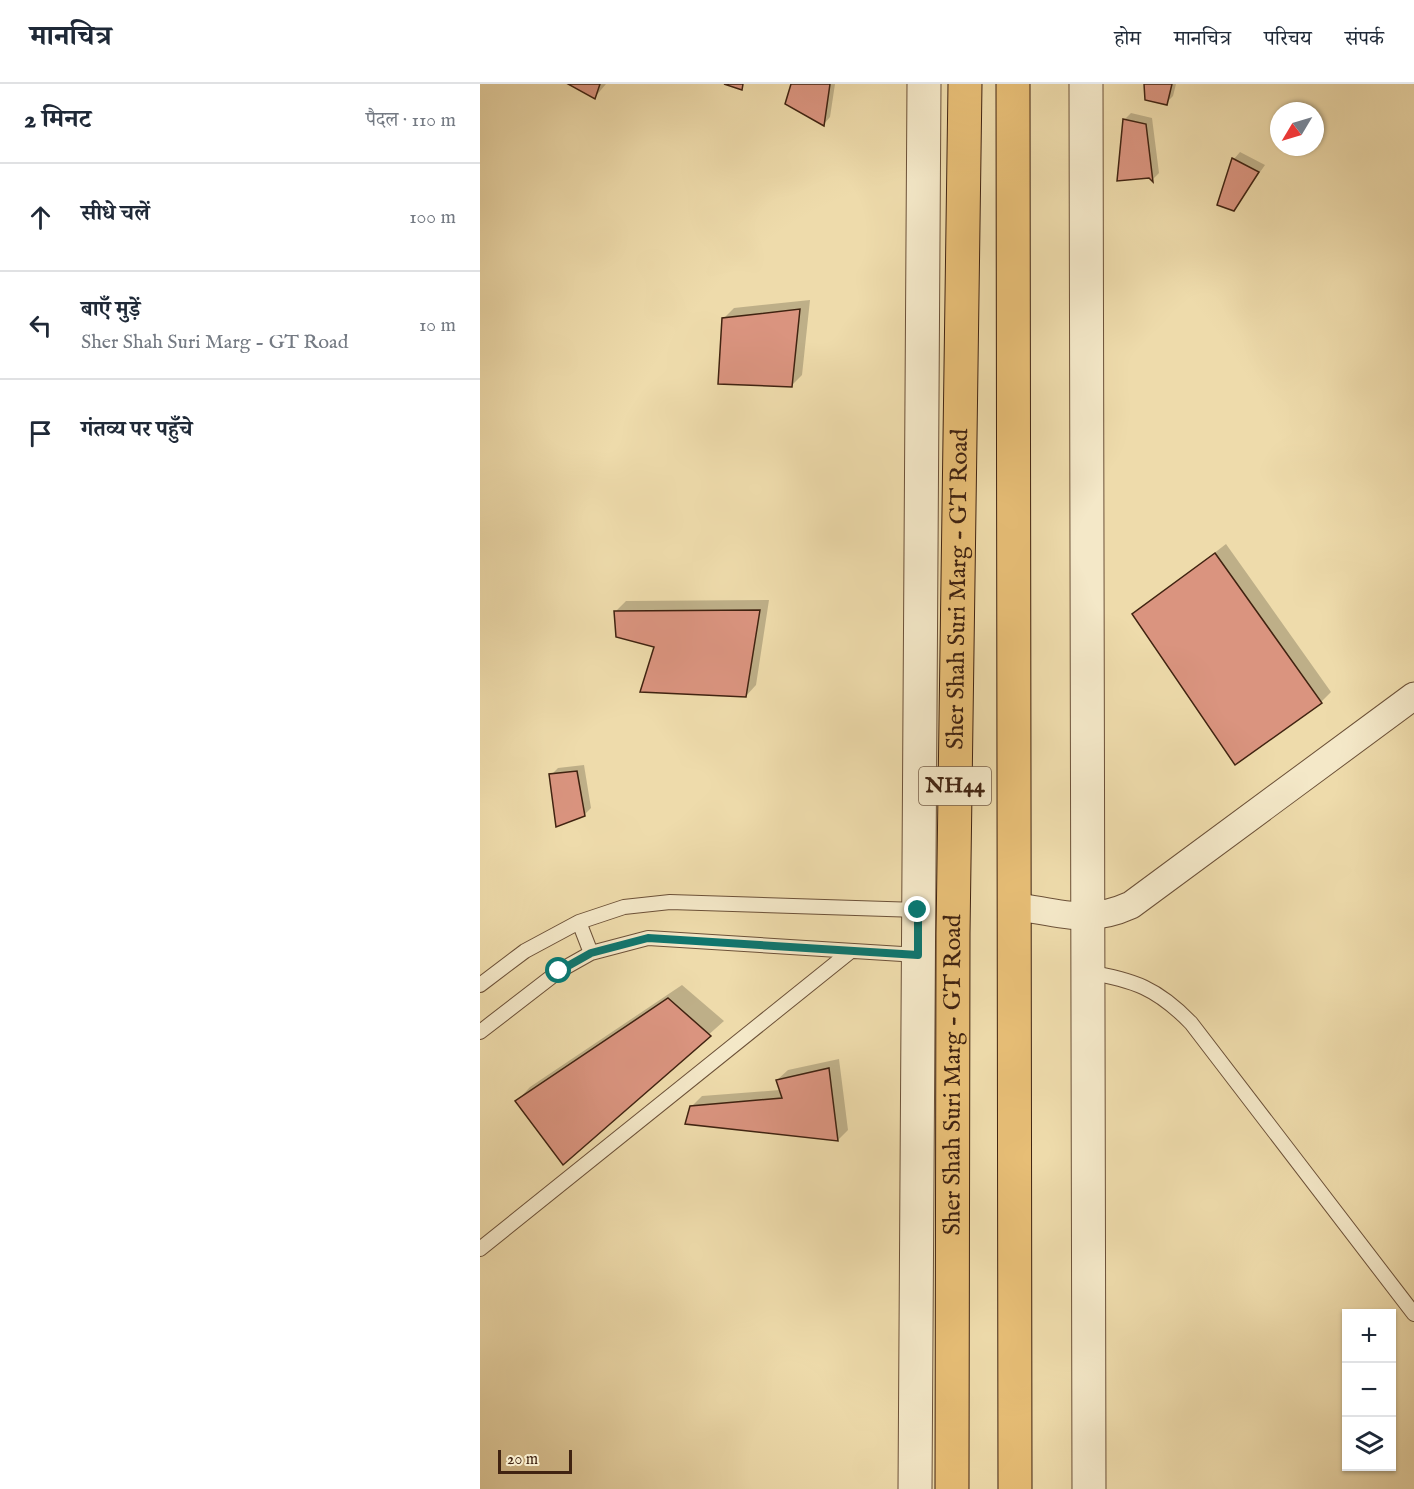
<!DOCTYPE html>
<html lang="hi">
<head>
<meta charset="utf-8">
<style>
	:root { --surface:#fff; --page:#f2f2f3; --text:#1f2937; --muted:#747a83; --line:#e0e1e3 }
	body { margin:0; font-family:"IM FELL English","Noto Serif Devanagari",serif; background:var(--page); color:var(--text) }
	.controls { position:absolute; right:18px; bottom:18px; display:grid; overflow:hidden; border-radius:0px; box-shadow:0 2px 4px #0004 }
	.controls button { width:54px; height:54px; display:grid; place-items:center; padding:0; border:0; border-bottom:2px solid var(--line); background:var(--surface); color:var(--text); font:30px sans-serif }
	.compass { position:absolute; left:790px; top:18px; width:54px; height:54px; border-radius:50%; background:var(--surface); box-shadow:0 2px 4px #0004; rotate:232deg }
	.scale { position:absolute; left:18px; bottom:15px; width:74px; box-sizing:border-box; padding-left:6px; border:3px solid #402311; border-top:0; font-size:16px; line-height:21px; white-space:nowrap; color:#402311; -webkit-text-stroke:4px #f4e8c8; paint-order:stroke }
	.stop { position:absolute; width:18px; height:18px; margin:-14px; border:4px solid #0f766e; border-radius:50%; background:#fff }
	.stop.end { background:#0f766e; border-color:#fff; box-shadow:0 2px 6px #0008 }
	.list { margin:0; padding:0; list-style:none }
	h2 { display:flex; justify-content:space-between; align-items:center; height:78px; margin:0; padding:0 24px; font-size:26px }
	h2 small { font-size:20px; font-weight:400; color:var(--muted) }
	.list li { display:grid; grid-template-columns:39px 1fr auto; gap:18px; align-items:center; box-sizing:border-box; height:108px; padding:0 24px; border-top:2px solid var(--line) }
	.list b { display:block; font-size:22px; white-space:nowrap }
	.list p { margin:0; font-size:20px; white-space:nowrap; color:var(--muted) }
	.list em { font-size:20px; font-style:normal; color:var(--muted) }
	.icon { flex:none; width:33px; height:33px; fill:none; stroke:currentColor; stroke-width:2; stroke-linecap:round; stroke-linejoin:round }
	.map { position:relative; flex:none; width:934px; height:1405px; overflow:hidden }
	header { display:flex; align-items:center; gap:36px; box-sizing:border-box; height:84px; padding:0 30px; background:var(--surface); border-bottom:2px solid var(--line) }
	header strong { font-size:28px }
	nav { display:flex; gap:33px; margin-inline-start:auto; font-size:21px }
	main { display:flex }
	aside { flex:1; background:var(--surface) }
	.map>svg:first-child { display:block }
</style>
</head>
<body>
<header>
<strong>मानचित्र</strong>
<nav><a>होम</a><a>मानचित्र</a><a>परिचय</a><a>संपर्क</a></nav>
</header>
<main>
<aside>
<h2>2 मिनट<small>पैदल · 110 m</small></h2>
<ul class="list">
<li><svg class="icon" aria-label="ahead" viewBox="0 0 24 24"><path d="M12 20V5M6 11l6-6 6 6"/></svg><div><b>सीधे चलें</b></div><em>100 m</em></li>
<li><svg class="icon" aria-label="left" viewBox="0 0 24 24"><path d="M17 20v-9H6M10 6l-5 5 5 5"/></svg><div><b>बाएँ मुड़ें</b><p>Sher Shah Suri Marg - GT Road</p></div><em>10 m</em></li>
<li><svg class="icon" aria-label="arrive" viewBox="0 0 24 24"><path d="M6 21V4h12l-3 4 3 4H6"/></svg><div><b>गंतव्य पर पहुँचे</b></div></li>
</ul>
</aside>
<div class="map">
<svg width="934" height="1405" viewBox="0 0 934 1405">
	<rect width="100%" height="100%" fill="#eedbab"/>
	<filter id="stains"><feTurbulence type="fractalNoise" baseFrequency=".00333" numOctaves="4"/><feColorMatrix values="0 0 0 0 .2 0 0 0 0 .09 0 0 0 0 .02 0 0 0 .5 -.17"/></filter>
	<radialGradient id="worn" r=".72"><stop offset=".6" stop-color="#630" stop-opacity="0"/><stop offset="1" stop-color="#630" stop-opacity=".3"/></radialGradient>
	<!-- shadow -->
	<path fill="#0003" d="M 91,0 L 126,0 L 115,13 Z
		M 312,0 L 355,0 L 350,33 L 344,40 Z
		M 666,0 L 696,0 L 693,12 L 686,19 Z
		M 651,29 L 672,34 L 679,89 L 673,95 L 644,36 Z
		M 760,68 L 785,81 L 754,125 L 754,75 Z
		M 330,216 L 322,291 L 311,302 L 244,234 L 254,224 Z
		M 746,460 L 851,608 L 841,618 L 654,531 Z
		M 289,516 L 276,601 L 266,612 L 176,561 L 136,527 L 146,517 Z
		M 104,681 L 111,724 L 104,731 L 71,691 L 78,684 Z
		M 202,901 L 244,937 L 84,1079 L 37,1017 L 50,1003 Z
		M 359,975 L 368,1046 L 358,1056 L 211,1023 L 222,1012 L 300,1006 L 297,996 L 308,986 Z"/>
	<!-- building -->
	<path fill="#da947f" stroke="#402311" stroke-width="1.5" d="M 88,0 L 120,0 L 115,15 Z
		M 244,0 L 263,0 L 262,6 Z
		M 311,0 L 350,0 L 344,42 L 305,20 Z
		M 664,0 L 692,0 L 687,21 L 665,16 Z
		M 643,35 L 666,40 L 673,98 L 669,94 L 637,97 Z
		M 752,74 L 779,88 L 754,127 L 737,121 Z
		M 320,225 L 312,303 L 238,300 L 242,234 Z
		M 735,469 L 842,619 L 755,681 L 652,530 Z
		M 280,526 L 266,613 L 160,608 L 174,563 L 136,553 L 134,527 Z
		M 97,687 L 105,732 L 76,743 L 69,690 Z
		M 188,914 L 231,952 L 83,1081 L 35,1017 Z
		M 349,984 L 358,1057 L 205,1040 L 210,1022 L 302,1014 L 296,996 Z"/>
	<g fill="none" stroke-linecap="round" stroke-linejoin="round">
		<!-- service casing -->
		<g stroke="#6c5138" stroke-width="16">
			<path id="service" d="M 99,838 L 111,869
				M 607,888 C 654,896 677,904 711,939 L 934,1230
				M 0,901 L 45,867 L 99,838 L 144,823 L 190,818 L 438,826
				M 0,948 L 79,887 L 111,869 L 168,854 L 438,871
				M 0,1165 L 371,867"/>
		</g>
		<!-- minor casing -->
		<g stroke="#6c5138" stroke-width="29">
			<path id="minor" d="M 534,822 C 581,829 607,841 651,821 L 934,612"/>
		</g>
		<!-- tertiary casing -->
		<g stroke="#6c5138" stroke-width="35">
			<path id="tertiary" d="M 606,0 L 609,1405
				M 435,1405 L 444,0"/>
		</g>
		<!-- trunk casing -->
		<g stroke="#402311" stroke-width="35">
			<g id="trunk">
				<path d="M 533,0 L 535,1405"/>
				<path id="s1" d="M 472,1405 L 473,850 L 485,0"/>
			</g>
		</g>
		<!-- service -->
		<use href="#service" stroke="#f4e8c8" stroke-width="14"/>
		<!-- minor -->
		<use href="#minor" stroke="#f4e8c8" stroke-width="27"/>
		<!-- tertiary -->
		<use href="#tertiary" stroke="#f4e8c8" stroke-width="33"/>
		<!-- trunk -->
		<use href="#trunk" stroke="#e7be76" stroke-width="33"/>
	</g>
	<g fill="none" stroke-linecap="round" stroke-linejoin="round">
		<!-- route -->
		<path stroke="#0f766e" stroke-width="8" d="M 79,887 L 111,869 L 168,854 L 438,871 L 438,826"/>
	</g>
	<g text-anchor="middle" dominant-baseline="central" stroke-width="4.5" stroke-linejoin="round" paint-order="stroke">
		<!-- shield labels -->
		<rect fill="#f4e8c8" stroke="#765e48" stroke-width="1.5" x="439" y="683" width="72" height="38" rx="4.5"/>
		<g font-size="22" font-weight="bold" fill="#402311">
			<text x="475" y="702">NH44</text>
		</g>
		<!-- street labels -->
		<g font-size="24" fill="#402311" stroke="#f4e8c8">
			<text stroke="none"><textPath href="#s1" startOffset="900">Sher Shah Suri Marg - GT Road</textPath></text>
			<text stroke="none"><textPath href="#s1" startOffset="414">Sher Shah Suri Marg - GT Road</textPath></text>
		</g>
	</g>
	<rect width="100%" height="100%" filter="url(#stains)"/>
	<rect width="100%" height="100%" fill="url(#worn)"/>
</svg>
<div class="controls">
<button>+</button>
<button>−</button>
<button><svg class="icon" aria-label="layers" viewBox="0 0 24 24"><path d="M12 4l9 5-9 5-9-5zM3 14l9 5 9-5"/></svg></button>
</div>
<svg class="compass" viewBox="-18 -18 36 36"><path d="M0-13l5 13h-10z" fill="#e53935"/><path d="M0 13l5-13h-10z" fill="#747a83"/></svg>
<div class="scale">20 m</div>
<div class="stop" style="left:79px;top:887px"></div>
<div class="stop end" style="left:438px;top:826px"></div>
</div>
</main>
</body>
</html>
